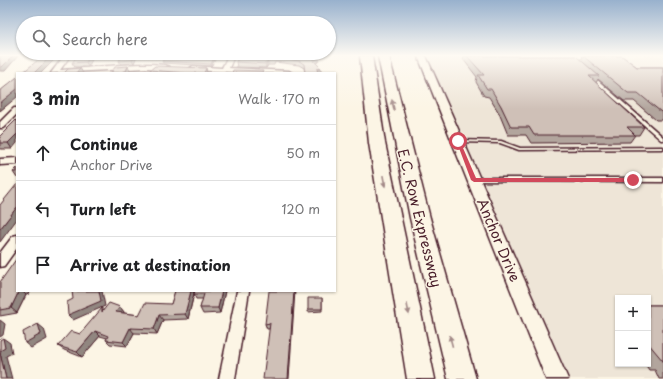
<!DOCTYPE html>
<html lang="en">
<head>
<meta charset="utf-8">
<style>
	:root { --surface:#fff; --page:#f6f6f6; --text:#202124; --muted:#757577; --line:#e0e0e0 }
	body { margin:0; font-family:"Playpen Sans",sans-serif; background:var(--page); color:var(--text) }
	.controls { position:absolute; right:12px; bottom:12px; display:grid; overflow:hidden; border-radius:0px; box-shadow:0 1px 3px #0004 }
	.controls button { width:36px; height:36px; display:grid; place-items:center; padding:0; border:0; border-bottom:1px solid var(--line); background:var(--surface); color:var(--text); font:20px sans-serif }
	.stop { position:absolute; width:12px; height:12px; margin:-9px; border:3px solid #d1495b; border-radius:50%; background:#fff }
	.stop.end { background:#d1495b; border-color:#fff; box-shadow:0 1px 4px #0008 }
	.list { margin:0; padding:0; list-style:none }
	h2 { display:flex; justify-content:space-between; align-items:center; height:52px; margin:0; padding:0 16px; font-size:17px }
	h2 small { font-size:13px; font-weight:400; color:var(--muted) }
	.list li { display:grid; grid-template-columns:26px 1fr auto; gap:12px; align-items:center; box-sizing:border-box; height:56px; padding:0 16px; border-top:1px solid var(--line) }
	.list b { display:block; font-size:15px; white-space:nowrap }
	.list p { margin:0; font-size:13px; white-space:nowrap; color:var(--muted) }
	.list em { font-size:13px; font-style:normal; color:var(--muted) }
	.icon { flex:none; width:22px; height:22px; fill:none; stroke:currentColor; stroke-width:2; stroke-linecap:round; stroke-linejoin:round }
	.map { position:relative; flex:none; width:663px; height:379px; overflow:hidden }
	.search { position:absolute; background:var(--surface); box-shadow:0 1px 3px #0004; left:16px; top:16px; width:320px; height:44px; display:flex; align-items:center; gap:10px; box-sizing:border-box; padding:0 14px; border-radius:22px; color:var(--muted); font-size:15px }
	.panel { position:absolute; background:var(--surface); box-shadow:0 1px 3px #0004; left:16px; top:72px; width:320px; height:220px; border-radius:0px }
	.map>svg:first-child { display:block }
</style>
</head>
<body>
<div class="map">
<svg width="663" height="379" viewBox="0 0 663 379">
	<rect width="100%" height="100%" fill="#fcf5e5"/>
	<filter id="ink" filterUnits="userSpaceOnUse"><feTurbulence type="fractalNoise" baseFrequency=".025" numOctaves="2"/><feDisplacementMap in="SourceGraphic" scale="8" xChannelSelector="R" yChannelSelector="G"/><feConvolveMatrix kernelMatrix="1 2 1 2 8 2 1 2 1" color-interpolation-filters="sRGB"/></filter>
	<g filter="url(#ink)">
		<!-- built -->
		<path fill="#eee5d7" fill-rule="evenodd" d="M 425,56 L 663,56 L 663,379 L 567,379 ZM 618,298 L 648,298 L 648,364 L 618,364 Z"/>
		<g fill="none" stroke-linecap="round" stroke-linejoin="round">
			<!-- lane casing -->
			<g stroke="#4a1f2b" stroke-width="3">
				<path id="lane" d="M 592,77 L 594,77 L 663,137 L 663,140 L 661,140 L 592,79 Z
					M 456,140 L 501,141 L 520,148 L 663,147 L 663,149 L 519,150 L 500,143 L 458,142 L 456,141 Z
					M 475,178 L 663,178 L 663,182 L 473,181 L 473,180 Z"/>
			</g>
			<!-- street casing -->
			<g stroke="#4a1f2b" stroke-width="3">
				<path id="street" d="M 64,56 L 70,56 L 60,70 C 78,69 160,59 170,67 L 167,69 L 146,68 L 51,73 Z
					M 228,56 L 234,56 L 229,68 L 289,71 L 292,73 L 251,73 L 193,70 L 190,68 L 193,66 L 222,68 Z
					M 14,108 L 17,108 L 17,114 L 3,128 L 0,128 L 0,122 Z
					M 17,158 L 17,164 L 0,165 L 0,159 Z
					M 17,235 L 17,248 L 4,266 L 0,267 L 0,253 L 13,236 Z
					M 237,291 L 249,291 L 235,379 L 219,379 Z"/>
			</g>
			<!-- secondary casing -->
			<g stroke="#4a1f2b" stroke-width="3">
				<path id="secondary" d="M 418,56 L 426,56 L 568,379 L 546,379 Z"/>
			</g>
			<!-- highway casing -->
			<g stroke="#4a1f2b" stroke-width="3">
				<path id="highway" d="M 360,56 L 372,56 L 385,143 L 435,379 L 407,379 L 369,143 Z
					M 378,56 L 389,56 L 430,218 L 476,379 L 448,379 L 410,218 Z"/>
			</g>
			<!-- lane -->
			<use href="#lane" fill="#fcf5e5" fill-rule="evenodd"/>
			<!-- street -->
			<use href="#street" fill="#fcf5e5" fill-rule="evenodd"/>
			<!-- secondary -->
			<use href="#secondary" fill="#fcf5e5" fill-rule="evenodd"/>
			<!-- highway -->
			<use href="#highway" fill="#fcf5e5" fill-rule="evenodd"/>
		</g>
		<!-- wall -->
		<path fill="#b2a59d" stroke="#4a1f2b" d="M 94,56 L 88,67 L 75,67 L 72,63 Z
			M 122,56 L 135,56 L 136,58 L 134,63 L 121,64 L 119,61 Z
			M 208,56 L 222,56 L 221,58 L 214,58 L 215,60 L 211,66 L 163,63 L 162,61 L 208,57 Z
			M 239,56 L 319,58 L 319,62 L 316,63 L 321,73 L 305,73 L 304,68 L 299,65 L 275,62 L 274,65 L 268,65 L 266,68 L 237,67 L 236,62 Z
			M 464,56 L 576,56 L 580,60 L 582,57 L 581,56 L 622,56 L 637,67 L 663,67 L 663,120 L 656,120 L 634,101 L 624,101 L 598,79 L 596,83 L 644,127 L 639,135 L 635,135 L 630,142 L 531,143 L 526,135 L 508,135 L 499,113 L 489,97 L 484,96 L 476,82 L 477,77 L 463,59 Z
			M 206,68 L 207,73 L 151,73 L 150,70 Z
			M 17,119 L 12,149 L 0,149 L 0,136 Z
			M 17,168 L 17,178 L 13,172 Z
			M 0,282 L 17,291 L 31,291 L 29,294 L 26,295 L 17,313 L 0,316 Z
			M 175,291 L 193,291 L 194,293 L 195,291 L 225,291 L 220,313 L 203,314 L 200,308 L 203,299 L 196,299 L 194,294 L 188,319 L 163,320 L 157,334 L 134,333 L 127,346 L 110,344 L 106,340 L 107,338 L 100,336 L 82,357 L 64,350 L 58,346 L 80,334 L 103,310 L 120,307 L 124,312 L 124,313 L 139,315 L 171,304 Z
			M 295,291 L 269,329 L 267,329 L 265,324 Z
			M 322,298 L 322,311 L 308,312 L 308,309 Z
			M 648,305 L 663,305 L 663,379 L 659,379 L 655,370 L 649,370 L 645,364 L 648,364 Z"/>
		<!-- shaded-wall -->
		<path fill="#918680" stroke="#4a1f2b" d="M 13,56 L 18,56 L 5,71 L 0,71 L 0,67 Z
			M 50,56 L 54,56 L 52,59 L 53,61 L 41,73 L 34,73 Z
			M 90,56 L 94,56 L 88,67 L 86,62 Z
			M 134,56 L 135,56 L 136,58 L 134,63 L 132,60 Z
			M 214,58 L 215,60 L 211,66 L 211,64 Z
			M 319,58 L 319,62 L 313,64 L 313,60 Z
			M 268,60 L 268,65 L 266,68 L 266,64 Z
			M 128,66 L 130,70 L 129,73 L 126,73 L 126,71 Z
			M 80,68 L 83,73 L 76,73 Z
			M 206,68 L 207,73 L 204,73 Z
			M 321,68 L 321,73 L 317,73 L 317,69 Z
			M 17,89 L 17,97 L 0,111 L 0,103 Z
			M 17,134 L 17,143 L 12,149 L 8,143 Z
			M 17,207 L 17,219 L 0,242 L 0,229 Z
			M 19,291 L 22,291 L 26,295 L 17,313 L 11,308 Z
			M 26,291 L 31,291 L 29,294 Z
			M 99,291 L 102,291 L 105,306 L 73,320 L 68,315 Z
			M 191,291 L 193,291 L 194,293 L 188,319 L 185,314 Z
			M 222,291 L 225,291 L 220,313 L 218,308 Z
			M 294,291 L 295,291 L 289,379 L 288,379 Z
			M 120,307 L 124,312 L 120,317 L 116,312 Z
			M 159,315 L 163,320 L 157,334 L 154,329 Z
			M 0,320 L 5,324 L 3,335 L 0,337 Z
			M 38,324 L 44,329 L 47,339 L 31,348 L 25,343 Z
			M 130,328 L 134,333 L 127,346 L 123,342 Z
			M 95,331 L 100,336 L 82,357 L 77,352 Z
			M 3,338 L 10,343 L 12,353 L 6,356 L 12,379 L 6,379 L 0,353 Z"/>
		<!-- building -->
		<path fill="#cfc0b7" stroke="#4a1f2b" d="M 0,56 L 13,56 L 2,67 L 0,67 Z
			M 43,56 L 51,56 L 34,73 L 22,73 Z
			M 77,56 L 90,56 L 86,62 L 72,63 Z
			M 122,56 L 134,56 L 132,60 L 119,61 Z
			M 167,56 L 181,56 L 214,58 L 211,64 L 162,61 Z
			M 239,56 L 317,56 L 319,58 L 313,60 L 321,68 L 317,69 L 318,73 L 305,73 L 304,64 L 299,61 L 274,57 L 273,60 L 268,60 L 266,64 L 236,62 Z
			M 467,56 L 576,56 L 599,76 L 589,76 L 644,127 L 627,127 L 635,135 L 534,135 L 529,127 L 511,127 L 501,106 L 491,89 L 487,89 L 478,75 L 484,75 Z
			M 583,56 L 622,56 L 637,67 L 663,67 L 663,112 L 661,112 L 638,93 L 628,93 Z
			M 128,66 L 126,71 L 123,71 L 122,73 L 111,73 L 115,67 Z
			M 155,66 L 206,68 L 204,73 L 186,73 L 150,70 Z
			M 80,68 L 76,73 L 64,73 L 68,69 Z
			M 233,70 L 263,71 L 262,73 L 232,73 Z
			M 17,77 L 17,89 L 0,103 L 0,91 Z
			M 17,119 L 17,134 L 8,143 L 0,143 L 0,136 Z
			M 17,168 L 17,172 L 13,172 Z
			M 17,184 L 17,207 L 0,229 L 0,205 Z
			M 17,258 L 17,291 L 19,291 L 11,308 L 0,310 L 0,282 Z
			M 72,291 L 99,291 L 101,301 L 68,315 L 67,302 L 73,299 Z
			M 175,291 L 191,291 L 185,314 L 159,315 L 154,329 L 130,328 L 123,342 L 106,340 L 108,336 L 95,331 L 77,352 L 58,346 L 71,331 L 80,334 L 102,308 L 102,312 L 109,303 L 120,307 L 116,312 L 139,315 L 145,303 L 171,304 Z
			M 195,291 L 222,291 L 218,308 L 200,308 L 204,294 L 194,294 Z
			M 269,291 L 294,291 L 288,379 L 263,379 L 270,323 L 265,324 Z
			M 308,298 L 322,298 L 322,309 L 308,309 Z
			M 648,305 L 663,305 L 663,361 L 648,343 Z
			M 38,324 L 41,334 L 25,343 L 23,332 Z
			M 3,338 L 5,348 L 0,351 L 0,340 Z
			M 0,353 L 6,379 L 0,379 Z"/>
		<!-- one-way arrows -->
		<defs><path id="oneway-solid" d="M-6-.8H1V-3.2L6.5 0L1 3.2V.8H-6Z"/></defs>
		<g fill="#a38a88">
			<use href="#oneway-solid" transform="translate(393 105) rotate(-102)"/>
			<use href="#oneway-solid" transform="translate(384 181) rotate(79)"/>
			<use href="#oneway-solid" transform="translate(408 309) rotate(79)"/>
			<use href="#oneway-solid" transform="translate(451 341) rotate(-105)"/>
		</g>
	</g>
	<!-- sky -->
	<linearGradient id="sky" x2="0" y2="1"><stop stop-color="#98b1cd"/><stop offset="0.51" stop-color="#fefaf3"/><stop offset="1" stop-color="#fefaf3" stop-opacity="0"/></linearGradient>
	<rect width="663" height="109" fill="url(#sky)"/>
	<!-- route -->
	<path fill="#d1495b" d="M 456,140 L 460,141 L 476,178 L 633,178 L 636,180 L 633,182 L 474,182 L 471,180 Z"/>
	<g text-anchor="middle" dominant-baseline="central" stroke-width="3" stroke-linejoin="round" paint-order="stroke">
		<!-- street labels -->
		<g font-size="14" fill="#4a1f2b" stroke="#fcf5e5">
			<text transform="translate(420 218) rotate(76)">E.C. Row Expressway</text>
			<text transform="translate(499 240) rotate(67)">Anchor Drive</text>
		</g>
	</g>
</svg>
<div class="controls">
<button>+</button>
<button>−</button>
</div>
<div class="stop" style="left:458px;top:141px"></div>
<div class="stop end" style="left:633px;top:180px"></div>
<div class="search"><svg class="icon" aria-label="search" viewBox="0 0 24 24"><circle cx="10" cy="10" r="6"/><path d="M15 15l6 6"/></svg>Search here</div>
<section class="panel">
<h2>3 min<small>Walk · 170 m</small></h2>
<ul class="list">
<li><svg class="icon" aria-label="ahead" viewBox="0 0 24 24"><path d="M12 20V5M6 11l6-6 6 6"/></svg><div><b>Continue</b><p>Anchor Drive</p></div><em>50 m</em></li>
<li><svg class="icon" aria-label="left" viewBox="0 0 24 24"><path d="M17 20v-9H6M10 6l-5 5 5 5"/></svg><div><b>Turn left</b></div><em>120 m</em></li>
<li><svg class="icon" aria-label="arrive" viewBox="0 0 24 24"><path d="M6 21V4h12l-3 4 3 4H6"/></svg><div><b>Arrive at destination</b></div></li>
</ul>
</section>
</div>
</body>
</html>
